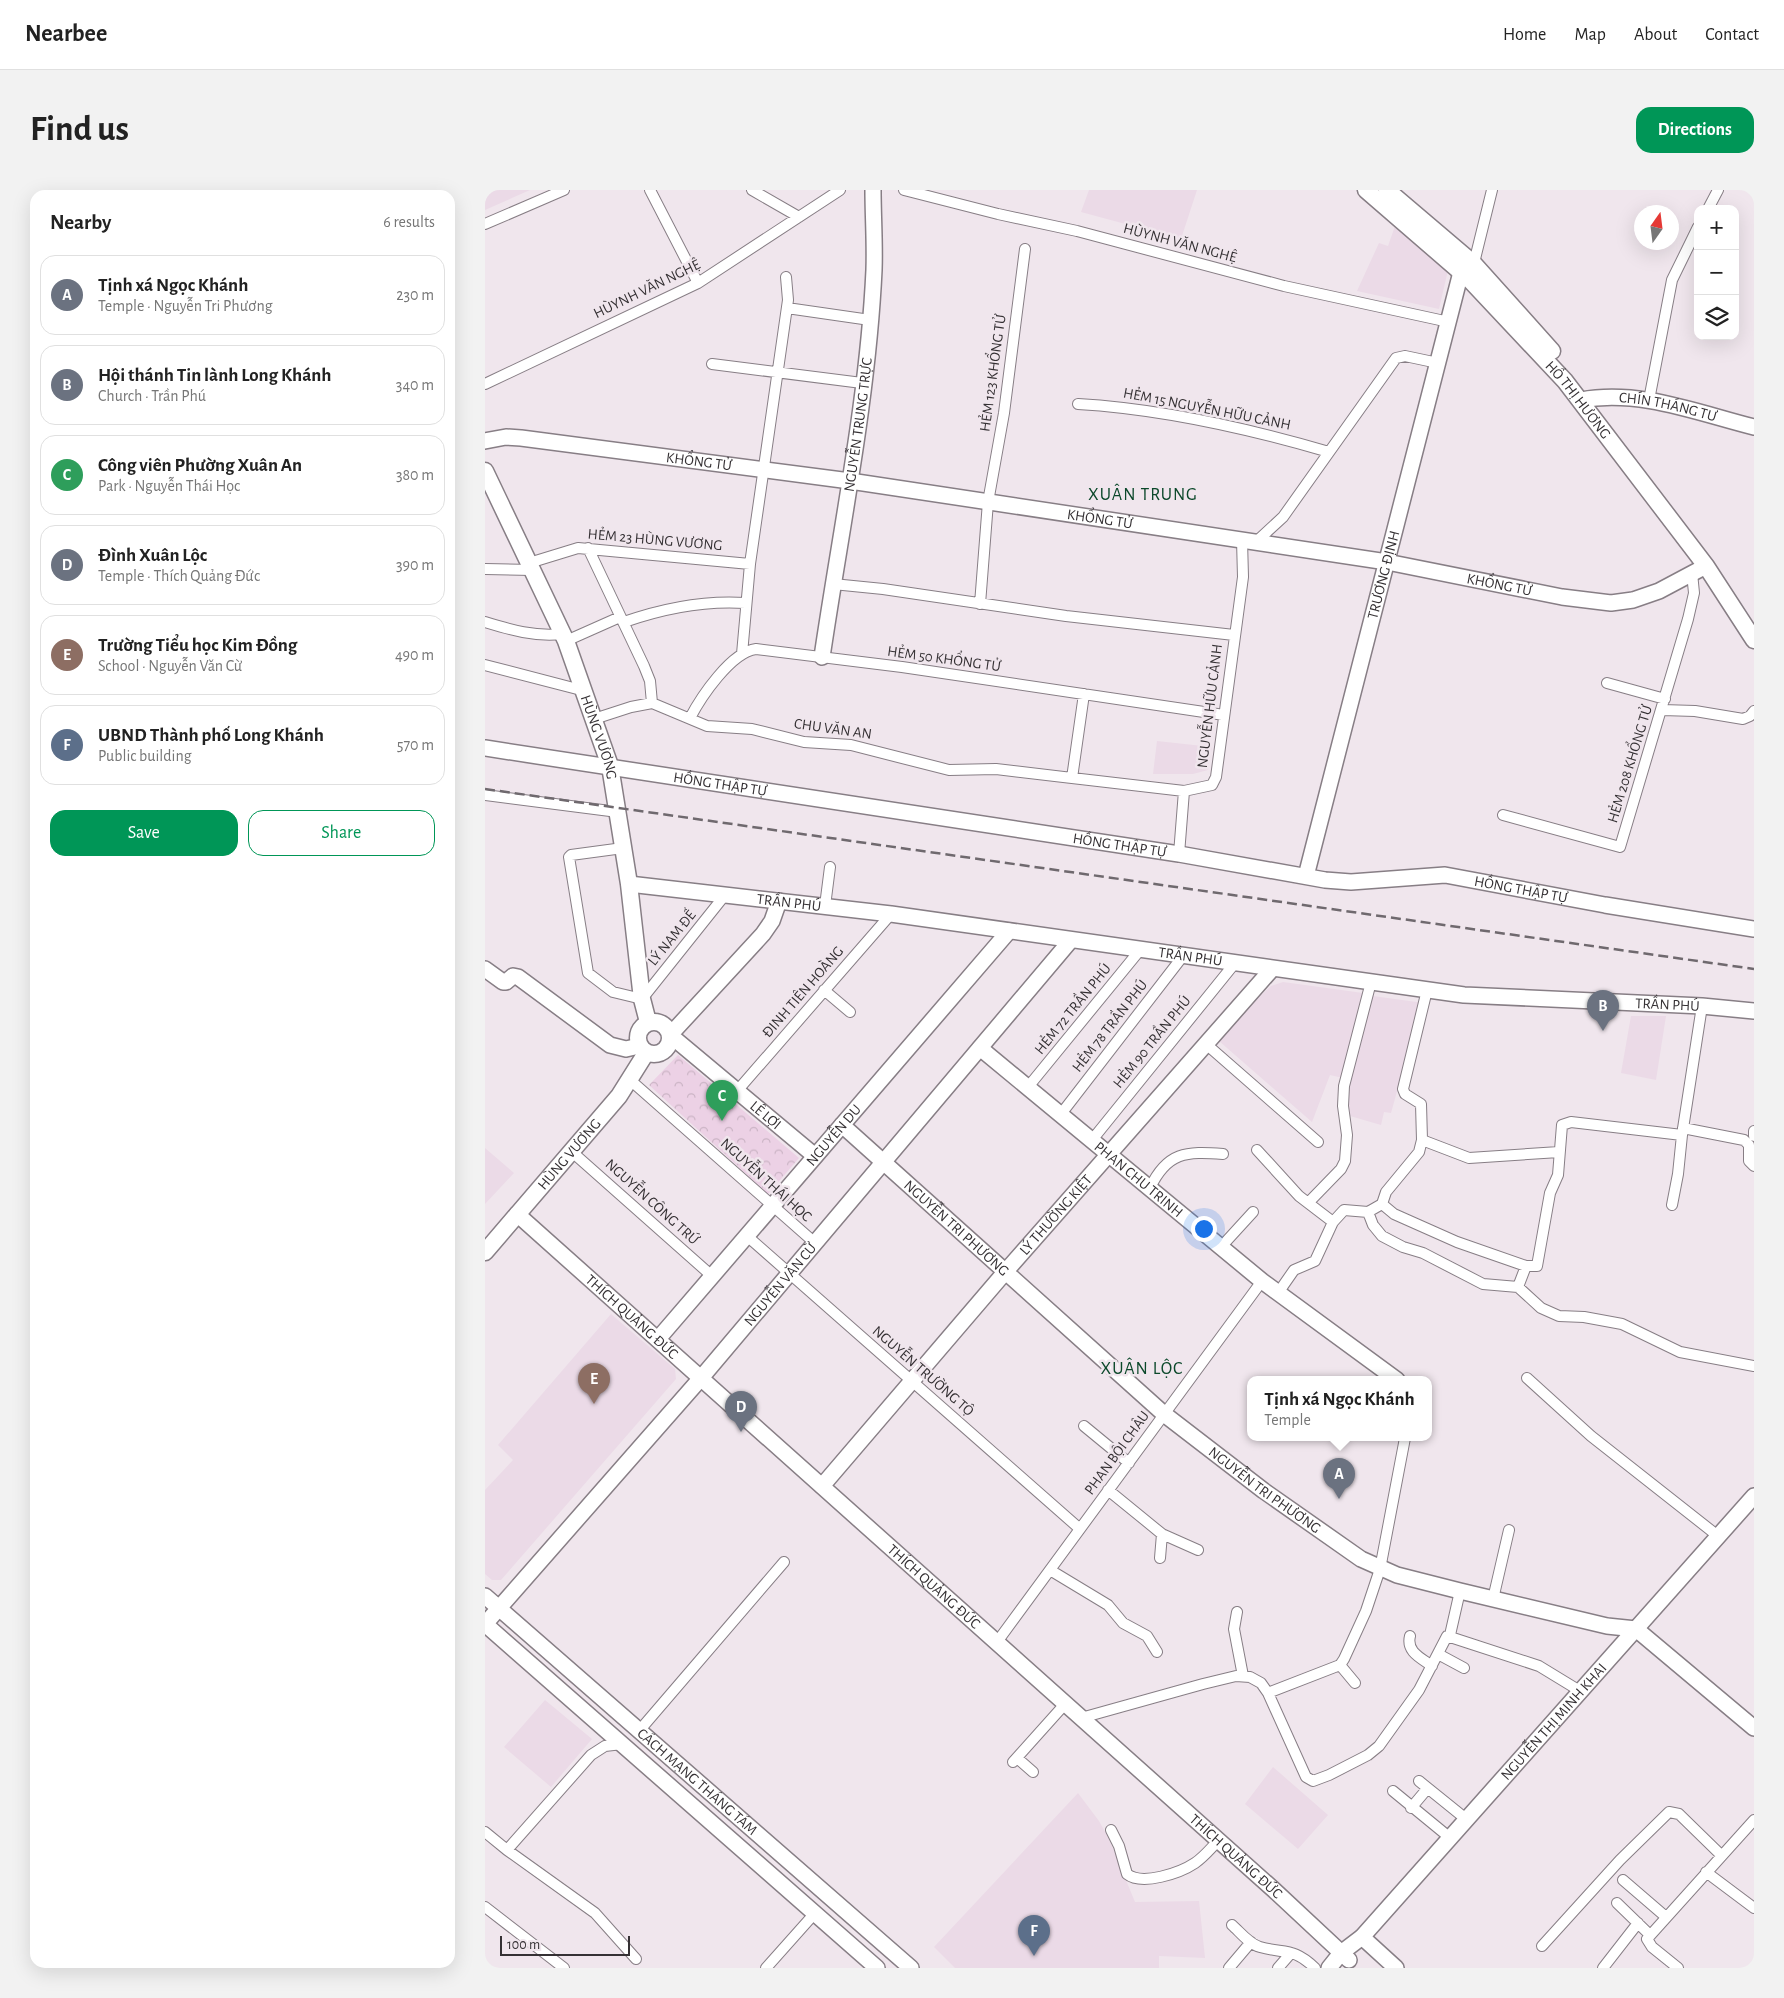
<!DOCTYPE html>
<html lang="en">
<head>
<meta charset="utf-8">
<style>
	:root { --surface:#fff; --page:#f2f2f2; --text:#222; --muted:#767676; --line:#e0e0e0; --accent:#009657 }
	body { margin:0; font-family:"Alegreya Sans",sans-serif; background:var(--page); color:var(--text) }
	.controls { position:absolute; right:15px; top:15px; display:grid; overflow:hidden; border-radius:10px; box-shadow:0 5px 20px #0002 }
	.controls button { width:45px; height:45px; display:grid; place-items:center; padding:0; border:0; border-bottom:1px solid var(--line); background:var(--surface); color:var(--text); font:25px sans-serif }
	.compass { position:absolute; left:1149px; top:15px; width:45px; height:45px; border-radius:50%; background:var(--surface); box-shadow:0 5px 20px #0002; rotate:14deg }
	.scale { position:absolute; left:15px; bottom:12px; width:130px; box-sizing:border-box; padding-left:5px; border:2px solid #353134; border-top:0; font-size:14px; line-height:18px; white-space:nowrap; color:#353134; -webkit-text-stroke:4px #f0e6ed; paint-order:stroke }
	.you { position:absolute; left:718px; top:1038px; width:18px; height:18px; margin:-12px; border:4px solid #fff; border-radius:50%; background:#1a73e8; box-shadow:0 0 0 8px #1a73e833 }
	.badge { display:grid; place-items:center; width:32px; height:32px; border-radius:50%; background:var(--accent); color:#fff; font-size:16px; font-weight:700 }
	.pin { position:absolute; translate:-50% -41px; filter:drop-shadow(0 1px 2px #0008) }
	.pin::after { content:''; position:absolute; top:26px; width:18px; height:15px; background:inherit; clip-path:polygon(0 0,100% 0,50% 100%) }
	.popup { position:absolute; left:762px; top:1186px; width:185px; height:65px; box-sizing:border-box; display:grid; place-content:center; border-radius:10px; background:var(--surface); filter:drop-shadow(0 1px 4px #0005); font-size:16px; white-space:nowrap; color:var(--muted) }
	.popup b { font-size:19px; color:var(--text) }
	.popup::after { content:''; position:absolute; left:50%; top:100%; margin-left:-10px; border:10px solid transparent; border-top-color:var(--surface) }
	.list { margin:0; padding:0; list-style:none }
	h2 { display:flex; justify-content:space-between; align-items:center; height:65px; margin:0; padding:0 20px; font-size:21px }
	h2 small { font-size:16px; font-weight:400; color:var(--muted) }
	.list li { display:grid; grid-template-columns:32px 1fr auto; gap:15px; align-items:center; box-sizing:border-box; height:80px; margin:0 10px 10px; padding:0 10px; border:1px solid var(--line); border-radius:15px }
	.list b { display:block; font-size:19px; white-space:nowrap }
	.list p { margin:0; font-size:16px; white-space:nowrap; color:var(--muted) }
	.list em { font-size:16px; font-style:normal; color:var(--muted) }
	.actions { display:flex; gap:10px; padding:15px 20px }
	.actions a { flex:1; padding:11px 0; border:1px solid var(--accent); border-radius:15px; text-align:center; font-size:18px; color:var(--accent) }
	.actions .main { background:var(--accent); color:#fff }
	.icon { flex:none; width:28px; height:28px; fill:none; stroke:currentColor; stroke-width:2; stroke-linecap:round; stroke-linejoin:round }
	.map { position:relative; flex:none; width:1269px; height:1778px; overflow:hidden; border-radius:15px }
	header { display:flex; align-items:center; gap:30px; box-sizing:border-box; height:70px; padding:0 25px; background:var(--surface); border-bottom:1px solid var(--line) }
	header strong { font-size:24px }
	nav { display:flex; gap:28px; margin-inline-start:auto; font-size:18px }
	.intro { display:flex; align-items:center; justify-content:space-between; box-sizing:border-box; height:120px; padding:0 30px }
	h1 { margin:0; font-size:35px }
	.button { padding:12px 22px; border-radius:15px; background:var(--accent); color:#fff; font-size:18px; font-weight:700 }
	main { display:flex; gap:30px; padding:0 30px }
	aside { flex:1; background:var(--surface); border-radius:15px; box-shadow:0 5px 20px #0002 }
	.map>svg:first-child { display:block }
</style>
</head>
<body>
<header>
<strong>Nearbee</strong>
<nav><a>Home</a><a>Map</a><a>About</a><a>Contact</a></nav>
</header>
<div class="intro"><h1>Find us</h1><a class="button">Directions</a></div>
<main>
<aside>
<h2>Nearby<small>6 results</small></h2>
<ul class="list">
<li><span class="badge" style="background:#6b7280">A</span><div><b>Tịnh xá Ngọc Khánh</b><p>Temple · Nguyễn Tri Phương</p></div><em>230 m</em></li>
<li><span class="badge" style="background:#6b7280">B</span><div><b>Hội thánh Tin lành Long Khánh</b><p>Church · Trần Phú</p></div><em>340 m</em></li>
<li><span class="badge" style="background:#2e9e5b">C</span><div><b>Công viên Phường Xuân An</b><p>Park · Nguyễn Thái Học</p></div><em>380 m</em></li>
<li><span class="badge" style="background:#6b7280">D</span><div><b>Đình Xuân Lộc</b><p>Temple · Thích Quảng Đức</p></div><em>390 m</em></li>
<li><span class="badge" style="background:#8d6e63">E</span><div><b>Trường Tiểu học Kim Đồng</b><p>School · Nguyễn Văn Cừ</p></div><em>490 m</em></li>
<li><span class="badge" style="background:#5c6f8a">F</span><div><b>UBND Thành phố Long Khánh</b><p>Public building</p></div><em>570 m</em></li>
</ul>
<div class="actions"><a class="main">Save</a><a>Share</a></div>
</aside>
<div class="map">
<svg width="1269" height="1778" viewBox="0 0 1269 1778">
	<defs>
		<pattern id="forest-crowns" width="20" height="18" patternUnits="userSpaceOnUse" patternTransform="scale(1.25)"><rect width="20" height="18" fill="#ecd1e5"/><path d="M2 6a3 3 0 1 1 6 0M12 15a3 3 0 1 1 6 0" fill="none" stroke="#cbb4c5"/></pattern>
	</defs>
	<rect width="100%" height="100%" fill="#f0e6ed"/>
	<!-- built -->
	<path fill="#ebdae7" d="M 0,0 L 45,0 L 0,20 Z
		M 604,0 L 712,0 L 696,49 L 596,22 Z
		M 910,36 L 963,80 L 954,119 L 872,101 L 894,53 L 903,56 Z
		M 672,551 L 727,557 L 723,580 L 708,584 L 668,584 Z
		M 798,792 L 878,803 L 858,888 L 845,885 L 827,932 L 734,851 L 751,829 L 786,796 Z
		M 888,806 L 939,813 L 931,833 L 906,923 L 899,922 L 896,935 L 865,926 L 862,909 L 862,901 Z
		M 1146,826 L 1181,826 L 1171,890 L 1136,883 Z
		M 0,958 L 29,983 L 0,1014 Z
		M 126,1124 L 190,1179 L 191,1189 L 16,1390 L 7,1390 L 0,1384 L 0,1300 L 28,1270 L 13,1255 Z
		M 60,1510 L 107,1549 L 66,1597 L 19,1557 Z
		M 788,1577 L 843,1625 L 813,1659 L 760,1614 Z
		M 593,1603 L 614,1631 L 624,1649 L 650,1712 L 714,1711 L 720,1768 L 674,1766 L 674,1778 L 470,1778 L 449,1757 Z"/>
	<!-- forest -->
	<path fill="url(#forest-crowns)" d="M 193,865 L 314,968 L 283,1004 L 164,895 Z"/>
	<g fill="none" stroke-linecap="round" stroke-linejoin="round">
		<!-- street casing -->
		<g stroke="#877e85" stroke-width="12">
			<path id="street" d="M 165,0 L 213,93
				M 267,0 L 314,27
				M 419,0 L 513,24 L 592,41 L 799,96 L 964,132
				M 1223,19 L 1233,0
				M 0,34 L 79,0
				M 988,77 L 1007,0
				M 302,118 L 385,130
				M 227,174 L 377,193
				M 0,194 L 213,93 L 355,0
				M 1164,210 L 1187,90 L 1213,37
				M 593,214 C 678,219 762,238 844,262
				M 771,352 L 798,327 L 911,168 L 920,166 L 953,173
				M 103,358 L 159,476 L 165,491 L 167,513
				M 44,373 L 93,358 L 265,374
				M 0,379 L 47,380
				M 348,394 L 398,399 L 581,426 L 749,445
				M 495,414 L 503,312 L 519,223 L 540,59
				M 0,432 C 26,440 50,447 77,444
				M 139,432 C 179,418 218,410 261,413
				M 81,451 L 135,427
				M 257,464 L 265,374 L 303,110 L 301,87
				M 0,475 L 100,501
				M 1122,493 L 1180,509
				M 599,504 L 587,588 L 699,601
				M 1177,520 L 1210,521 L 1258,529 L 1265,526 L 1269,521
				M 205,528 C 216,507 246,462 271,459 L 417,477 L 739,525
				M 109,529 L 146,517 L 167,513 L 222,536 L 267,539 L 319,552 L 366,555 L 464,580 L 511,579 L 587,588
				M 0,605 L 133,622
				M 1018,625 L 1135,657 L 1203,429 L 1209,403 L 1207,383
				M 138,658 L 86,665 L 84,667 L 103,783 L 128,802 L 157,809 L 240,705
				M 694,664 L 699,601 L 727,595 L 731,587 L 758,387 L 757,350
				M 340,716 L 345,677
				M 339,800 L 365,822
				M 942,800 L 918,899 L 920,904 L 936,914 L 937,950 L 934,962 L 901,1002 L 897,1014 L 883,1022 L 888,1035 L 897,1046 L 918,1057 L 938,1063 L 998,1094 L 1033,1097 L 1056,1118 L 1074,1126 L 1099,1127 L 1137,1134 L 1195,1162 L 1269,1176
				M 721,854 L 833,952
				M 144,889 L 330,1053
				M 543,897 L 655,760
				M 252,901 L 406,724
				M 576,924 L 698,766
				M 1198,938 L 1259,950 L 1264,955 L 1264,971 L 1269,976
				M 1269,941 L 1269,946
				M 607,950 L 750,773
				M 937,950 L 984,968 L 1074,962
				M 772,960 L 814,1006 L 848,1032
				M 86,961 L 227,1086
				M 665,998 C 682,962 701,961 738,964
				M 823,1013 L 856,979 L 860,971 L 862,945 L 858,916 L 859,896 L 886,792
				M 897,1014 L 909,1024 L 972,1052 L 1041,1076 L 1052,1076 L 1065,1003 L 1073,985 L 1077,935 L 1086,932 L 1197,945 L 1217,816
				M 1187,1015 L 1193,984 L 1197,945
				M 262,1046 L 595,1339
				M 736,1057 L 768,1022
				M 1033,1097 L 1041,1076
				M 793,1103 L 809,1080 L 830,1071 L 848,1032 L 859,1020 L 883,1022
				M 1042,1188 L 1106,1246 L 1233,1346
				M 599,1236 L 644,1273
				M 623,1300 L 677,1344 L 713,1360
				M 675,1368 L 677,1344
				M 565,1380 L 623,1415 L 638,1433 L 662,1446 L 672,1462
				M 1008,1409 L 1024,1340
				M 752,1422 L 749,1439 L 758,1486
				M 965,1445 L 975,1401
				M 925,1446 C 921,1462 936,1468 947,1476
				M 512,1452 L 777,1091
				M 953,1464 L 979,1478
				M 855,1475 L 870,1493
				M 783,1503 L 855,1475 L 859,1469 L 881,1421 L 895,1379 L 920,1248
				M 596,1528 L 718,1494 L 751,1486 L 765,1487 L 776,1493 L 783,1503 L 821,1587 L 828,1591 L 844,1585 L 883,1565 L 894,1556 L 934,1500 L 962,1446 L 1054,1476 L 1095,1501
				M 154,1541 L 299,1372
				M 532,1568 L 548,1582
				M 528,1572 L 580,1514
				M 934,1591 L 981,1629
				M 908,1601 L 964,1647
				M 926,1618 L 942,1599
				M 626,1640 L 634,1656 L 642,1684 C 657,1696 695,1683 710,1673 C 719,1667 726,1658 733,1651
				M 0,1642 L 22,1660 L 110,1723 L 151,1769
				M 22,1660 L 106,1565 L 120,1556 L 137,1554
				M 1221,1682 L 1269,1718
				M 1138,1690 L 1181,1727
				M 1132,1713 L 1165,1745
				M 0,1717 L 79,1778
				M 747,1735 C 755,1742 764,1754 775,1757 C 800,1764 808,1757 830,1778
				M 1057,1756 L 1135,1670 L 1184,1622 L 1194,1624 L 1236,1665
				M 281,1778 L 330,1723
				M 744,1778 L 766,1752
				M 793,1778 L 806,1763
				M 1118,1778 L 1153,1733
				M 1193,1778 L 1167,1757 L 1162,1749 L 1269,1630"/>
		</g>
		<!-- secondary casing -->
		<g stroke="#877e85" stroke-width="18">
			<g id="secondary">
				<path id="s1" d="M 1096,210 C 1154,199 1213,223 1269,237"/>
				<path id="s2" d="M 0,251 L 21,247 L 36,248 L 365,291 L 902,372 L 1077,407 L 1126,413 L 1148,410 L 1174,401 L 1221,376"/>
				<path id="s3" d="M 337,467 C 356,338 383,209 389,80 C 390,53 388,27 388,0"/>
				<path id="s4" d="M 0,558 L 694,664 L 840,690 L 866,692 L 960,685 L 1120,715 L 1269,739"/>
				<path id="s5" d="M 821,686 L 976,82"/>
				<path id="s6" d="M 144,694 L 406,724 L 979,805 L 1217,816 L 1269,821"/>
				<path id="s7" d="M 294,711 L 287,731 L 278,744 L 185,845 L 330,966"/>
				<path d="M 0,779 L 18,792 L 21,792 L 28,786 L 33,787 L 125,855 L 141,859 L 154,856"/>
				<path id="s8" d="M 495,858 L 777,1091 L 912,1190"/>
				<path id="s9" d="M 357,935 L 679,1224 L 779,1301 L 876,1369 L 912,1385 L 975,1401 L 1122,1436 L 1151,1439 L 1269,1538"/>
				<path id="s10" d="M 32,1024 L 789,1700 L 864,1770"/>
				<path id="s11" d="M 173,1149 L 524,741"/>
				<path id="s12" d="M 337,1296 L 521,1081 L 787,779"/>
				<path id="s13" d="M 0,1406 L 426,1778"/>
				<path id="s14" d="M 0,1434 L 216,1188 L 586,750"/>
				<path d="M 0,1434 L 392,1778"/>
				<path d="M 877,1747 L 911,1778"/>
				<path id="s15" d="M 844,1778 L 856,1763 L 877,1747 L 1269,1306"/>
			</g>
		</g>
		<!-- primary casing -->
		<g stroke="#877e85" stroke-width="19">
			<g id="primary">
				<path id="s16" d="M 881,0 L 985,90 L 1080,191 L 1221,376 L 1269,450"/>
				<path d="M 902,0 L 989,74 L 1067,161"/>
				<path id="s17" d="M 0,281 L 81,451 L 125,576 L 144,694 L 157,809 L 163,832"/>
				<circle cx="169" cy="848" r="16"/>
				<path id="s18" d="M 0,1062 L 134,906 L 161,863"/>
			</g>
		</g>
		<!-- street -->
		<use href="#street" stroke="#fff" stroke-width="10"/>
		<!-- secondary -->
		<use href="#secondary" stroke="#fff" stroke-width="15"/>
		<!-- primary -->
		<use href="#primary" stroke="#fff" stroke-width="16"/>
		<!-- rail -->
		<path stroke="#6f696e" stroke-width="2.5" stroke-dasharray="10 5" stroke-linecap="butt" d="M 0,599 L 1269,779"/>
	</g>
	<g text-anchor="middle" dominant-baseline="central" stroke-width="5" stroke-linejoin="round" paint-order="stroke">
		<!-- street labels -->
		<g font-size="15" fill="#353134" stroke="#f0e6ed">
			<text transform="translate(695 53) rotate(15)">HÙYNH VĂN NGHỆ</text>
			<text transform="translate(162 99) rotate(-26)">HÙYNH VĂN NGHỆ</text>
			<text transform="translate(508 183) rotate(-82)">HẺM 123 KHỔNG TỬ</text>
			<text stroke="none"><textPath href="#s16" startOffset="299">HỒ THỊ HƯƠNG</textPath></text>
			<text stroke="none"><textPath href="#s1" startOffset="88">CHÍN THÁNG TƯ</textPath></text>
			<text transform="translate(722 219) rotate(11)">HẺM 15 NGUYỄN HỮU CẢNH</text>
			<text stroke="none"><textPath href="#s3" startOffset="235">NGUYỄN TRUNG TRỰC</textPath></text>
			<text stroke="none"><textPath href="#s2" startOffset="216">KHỔNG TỬ</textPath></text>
			<text stroke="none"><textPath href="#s2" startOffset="621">KHỔNG TỬ</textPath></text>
			<text transform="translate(170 350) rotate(5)">HẺM 23 HÙNG VƯƠNG</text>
			<text stroke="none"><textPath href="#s5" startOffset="311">TRƯƠNG ĐỊNH</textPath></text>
			<text stroke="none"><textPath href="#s2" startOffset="1026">KHỔNG TỬ</textPath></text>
			<text transform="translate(459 469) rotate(8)">HẺM 50 KHỔNG TỬ</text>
			<text transform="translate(725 516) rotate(-83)">NGUYỄN HỮU CẢNH</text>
			<text transform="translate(348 539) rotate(8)">CHU VĂN AN</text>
			<text stroke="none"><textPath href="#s17" startOffset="290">HÙNG VƯƠNG</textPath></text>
			<text transform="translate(1145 574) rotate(-73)">HẺM 208 KHỔNG TỬ</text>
			<text stroke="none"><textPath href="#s4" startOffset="238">HỒNG THẬP TỰ</textPath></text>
			<text stroke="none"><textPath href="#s4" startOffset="642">HỒNG THẬP TỰ</textPath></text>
			<text stroke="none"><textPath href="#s4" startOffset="1048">HỒNG THẬP TỰ</textPath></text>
			<text stroke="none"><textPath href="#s6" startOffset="161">TRẦN PHÚ</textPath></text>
			<text transform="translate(187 748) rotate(-51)">LÝ NAM ĐẾ</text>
			<text stroke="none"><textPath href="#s6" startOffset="566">TRẦN PHÚ</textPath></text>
			<text transform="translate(318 802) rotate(-49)">ĐINH TIÊN HOÀNG</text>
			<text stroke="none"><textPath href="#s6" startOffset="1046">TRẦN PHÚ</textPath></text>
			<text transform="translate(588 819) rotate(-51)">HẺM 72 TRẦN PHÚ</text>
			<text transform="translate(625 836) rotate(-52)">HẺM 78 TRẦN PHÚ</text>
			<text transform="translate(667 852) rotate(-51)">HẺM 90 TRẦN PHÚ</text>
			<text stroke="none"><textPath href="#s7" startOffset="299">LÊ LỢI</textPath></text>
			<text stroke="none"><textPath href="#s11" startOffset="269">NGUYỄN DU</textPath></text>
			<text stroke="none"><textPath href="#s18" startOffset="129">HÙNG VƯƠNG</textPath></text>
			<text stroke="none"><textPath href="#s8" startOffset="206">PHAN CHU TRINH</textPath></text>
			<text transform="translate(281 990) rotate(42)">NGUYỄN THÁI HỌC</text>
			<text transform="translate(167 1012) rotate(42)">NGUYỄN CÔNG TRỨ</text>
			<text stroke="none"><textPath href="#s12" startOffset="358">LÝ THƯỜNG KIỆT</textPath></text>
			<text stroke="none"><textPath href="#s9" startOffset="154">NGUYỄN TRI PHƯƠNG</textPath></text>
			<text stroke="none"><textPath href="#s14" startOffset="450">NGUYỄN VĂN CỪ</textPath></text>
			<text stroke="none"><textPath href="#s10" startOffset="154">THÍCH QUẢNG ĐỨC</textPath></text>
			<text transform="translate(438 1181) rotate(41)">NGUYỄN TRƯỜNG TỘ</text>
			<text transform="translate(632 1263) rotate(-54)">PHAN BỘI CHÂU</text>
			<text stroke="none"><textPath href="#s9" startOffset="559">NGUYỄN TRI PHƯƠNG</textPath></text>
			<text stroke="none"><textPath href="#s10" startOffset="559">THÍCH QUẢNG ĐỨC</textPath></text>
			<text stroke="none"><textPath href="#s15" startOffset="334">NGUYỄN THỊ MINH KHAI</textPath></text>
			<text stroke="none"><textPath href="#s13" startOffset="282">CÁCH MẠNG THÁNG TÁM</textPath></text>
			<text stroke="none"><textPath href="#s10" startOffset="964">THÍCH QUẢNG ĐỨC</textPath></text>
		</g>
		<!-- quarter labels -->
		<g font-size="18" letter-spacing="1" fill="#0b482a" stroke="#f0e6ed">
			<text x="658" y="305">XUÂN TRUNG</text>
			<text x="657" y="1179">XUÂN LỘC</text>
		</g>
	</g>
</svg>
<div class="controls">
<button>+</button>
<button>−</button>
<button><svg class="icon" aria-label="layers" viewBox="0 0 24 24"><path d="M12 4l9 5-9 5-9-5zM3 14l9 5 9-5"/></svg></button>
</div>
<svg class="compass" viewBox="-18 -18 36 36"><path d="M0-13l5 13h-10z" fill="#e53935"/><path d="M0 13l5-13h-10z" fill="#767676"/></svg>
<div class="scale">100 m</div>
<div class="you"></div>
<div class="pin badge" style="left:854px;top:1309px;background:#6b7280">A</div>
<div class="popup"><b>Tịnh xá Ngọc Khánh</b>Temple</div>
<div class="pin badge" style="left:1118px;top:841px;background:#6b7280">B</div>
<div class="pin badge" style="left:237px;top:931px;background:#2e9e5b">C</div>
<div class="pin badge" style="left:256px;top:1242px;background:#6b7280">D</div>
<div class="pin badge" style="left:109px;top:1214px;background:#8d6e63">E</div>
<div class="pin badge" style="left:549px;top:1766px;background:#5c6f8a">F</div>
</div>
</main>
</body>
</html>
